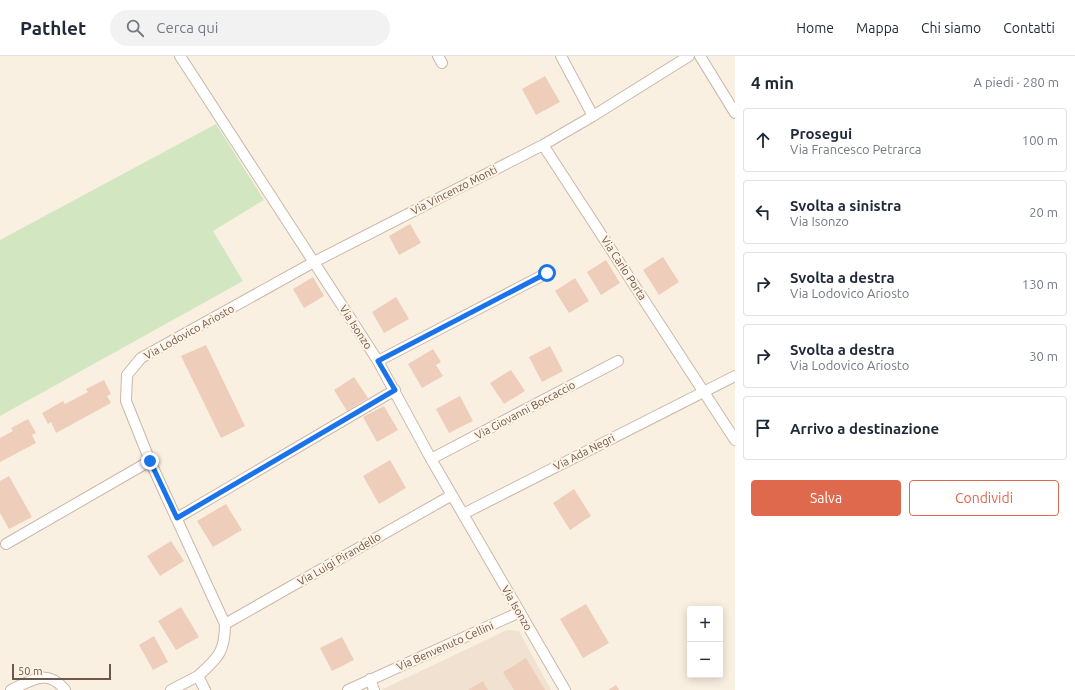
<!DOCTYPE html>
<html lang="it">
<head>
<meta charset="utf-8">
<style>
	:root { --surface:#fff; --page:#f2f2f3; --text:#1f2937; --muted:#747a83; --line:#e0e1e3; --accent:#de694c }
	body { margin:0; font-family:Ubuntu,sans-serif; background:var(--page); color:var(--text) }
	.controls { position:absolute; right:12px; bottom:12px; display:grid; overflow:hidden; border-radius:4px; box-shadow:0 2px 10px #0003 }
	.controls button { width:36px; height:36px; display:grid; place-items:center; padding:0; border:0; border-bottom:1px solid var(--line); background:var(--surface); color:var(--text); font:20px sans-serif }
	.scale { position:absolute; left:12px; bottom:10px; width:99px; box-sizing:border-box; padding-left:4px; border:2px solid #6f564a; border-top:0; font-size:11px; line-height:14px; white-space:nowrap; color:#6f564a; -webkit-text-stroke:3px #fef4e6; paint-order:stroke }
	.stop { position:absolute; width:12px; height:12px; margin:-9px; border:3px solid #1a73e8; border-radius:50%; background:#fff }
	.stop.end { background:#1a73e8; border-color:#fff; box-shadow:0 1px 4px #0008 }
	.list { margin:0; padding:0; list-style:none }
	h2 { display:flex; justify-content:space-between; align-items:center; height:52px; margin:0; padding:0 16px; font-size:17px }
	h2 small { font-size:13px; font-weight:400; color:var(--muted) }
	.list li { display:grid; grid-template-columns:26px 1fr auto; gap:12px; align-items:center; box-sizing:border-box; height:64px; margin:0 8px 8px; padding:0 8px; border:1px solid var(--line); border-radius:4px }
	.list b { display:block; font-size:15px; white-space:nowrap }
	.list p { margin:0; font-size:13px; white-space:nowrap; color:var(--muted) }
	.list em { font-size:13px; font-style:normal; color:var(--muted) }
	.actions { display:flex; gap:8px; padding:12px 16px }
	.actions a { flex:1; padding:9px 0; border:1px solid var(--accent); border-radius:4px; text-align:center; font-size:14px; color:var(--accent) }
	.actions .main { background:var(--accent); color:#fff }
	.icon { flex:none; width:22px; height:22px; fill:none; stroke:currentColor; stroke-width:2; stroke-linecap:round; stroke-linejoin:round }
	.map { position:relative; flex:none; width:735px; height:634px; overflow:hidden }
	header { display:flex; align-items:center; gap:24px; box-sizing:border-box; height:56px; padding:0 20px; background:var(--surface); border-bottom:1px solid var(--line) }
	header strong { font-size:19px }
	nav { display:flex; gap:22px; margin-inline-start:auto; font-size:14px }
	.search { width:280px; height:36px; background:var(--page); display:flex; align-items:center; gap:10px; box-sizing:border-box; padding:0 14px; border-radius:22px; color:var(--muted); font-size:15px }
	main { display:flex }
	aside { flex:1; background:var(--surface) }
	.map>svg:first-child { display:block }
</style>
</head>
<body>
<header>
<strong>Pathlet</strong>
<div class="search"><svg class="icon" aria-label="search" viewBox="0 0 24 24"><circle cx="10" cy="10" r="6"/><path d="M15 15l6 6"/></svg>Cerca qui</div>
<nav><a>Home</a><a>Mappa</a><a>Chi siamo</a><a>Contatti</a></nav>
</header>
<main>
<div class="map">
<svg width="735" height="634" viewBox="0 0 735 634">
	<rect width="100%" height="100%" fill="#faf0e1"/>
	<!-- residential -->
	<path fill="#f1e1d0" d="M 507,574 L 519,575 L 551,634 L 381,634 Z"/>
	<!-- green -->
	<path fill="#d1e6c1" d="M 216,68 L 264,144 L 213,175 L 243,225 L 0,360 L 0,184 Z"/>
	<!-- building -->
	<path fill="#eecdba" d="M 545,20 L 560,46 L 536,59 L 522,33 Z
		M 410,168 L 421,187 L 399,199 L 389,180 Z
		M 663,201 L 679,226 L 659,239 L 643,214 Z
		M 606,204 L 620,227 L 601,239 L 587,216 Z
		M 313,221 L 324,240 L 304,252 L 293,233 Z
		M 575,222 L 589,245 L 569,257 L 555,235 Z
		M 396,241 L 409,263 L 384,277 L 372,256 Z
		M 206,289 L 245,370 L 221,382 L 181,300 Z
		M 550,290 L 563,315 L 542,326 L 529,301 Z
		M 433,293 L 441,306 L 436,309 L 443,320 L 422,332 L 408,308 Z
		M 511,314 L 525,335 L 504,348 L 490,327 Z
		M 354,321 L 368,342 L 347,355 L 334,334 Z
		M 104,324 L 111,338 L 107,340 L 111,347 L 56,377 L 51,366 L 48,368 L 42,357 L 63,345 L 65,348 L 88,336 L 86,333 Z
		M 460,340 L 473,365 L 449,377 L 436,353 Z
		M 384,350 L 398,374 L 377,386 L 363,361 Z
		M 28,363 L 36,377 L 32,379 L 36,387 L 0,406 L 0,382 L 13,375 L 11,372 Z
		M 390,404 L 406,432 L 379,448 L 363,420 Z
		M 9,420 L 32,461 L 9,473 L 0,457 L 0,425 Z
		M 574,433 L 591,460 L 570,474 L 553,447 Z
		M 226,448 L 242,474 L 213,491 L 197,465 Z
		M 171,485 L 184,505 L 160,520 L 147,500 Z
		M 586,548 L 609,587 L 583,602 L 560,563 Z
		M 181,551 L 199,581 L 176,594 L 158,565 Z
		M 154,580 L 168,606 L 153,614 L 139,589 Z
		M 342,581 L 354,604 L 332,615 L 320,592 Z
		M 526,602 L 545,634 L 514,634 L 503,616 Z
		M 483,625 L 488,634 L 468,634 Z
		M 616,629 L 619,634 L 608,634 Z"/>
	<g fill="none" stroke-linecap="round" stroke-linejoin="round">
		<!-- minor casing -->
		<g stroke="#cab7a9" stroke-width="12">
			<path id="minor" d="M 180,0 L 378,305 L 431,403 L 565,634
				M 438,0 L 442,7
				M 561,0 L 593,60
				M 700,0 L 735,57
				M 543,89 L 735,384
				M 378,305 L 547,217
				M 431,403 L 618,305
				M 463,458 L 735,320
				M 177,462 L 395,334
				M 6,488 L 150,405
				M 225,568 L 452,439
				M 370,623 L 374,634
				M 11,634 C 32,624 47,612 65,634
				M 171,634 L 198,620
				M 205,634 L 198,620 C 218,602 225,596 225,568 L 150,405 L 126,345 L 127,319 L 141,302 L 314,206 L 543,89 L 593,60 L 689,0
				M 348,634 L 520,556"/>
		</g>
		<!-- minor -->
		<use href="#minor" stroke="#fff" stroke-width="10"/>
	</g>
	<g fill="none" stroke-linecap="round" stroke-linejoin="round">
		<!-- route -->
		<path stroke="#1a73e8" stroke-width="5" d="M 150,405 L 177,462 L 395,334 L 378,305 L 547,217"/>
	</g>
	<g text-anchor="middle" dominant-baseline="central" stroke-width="4" stroke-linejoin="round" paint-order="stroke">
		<!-- street labels -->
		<g font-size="11" fill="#6f564a" stroke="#fef4e6">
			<text transform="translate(454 134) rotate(-27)">Via Vincenzo Monti</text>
			<text transform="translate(624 212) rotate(57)">Via Carlo Porta</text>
			<text transform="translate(356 271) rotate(57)">Via Isonzo</text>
			<text transform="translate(189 276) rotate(-29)">Via Lodovico Ariosto</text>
			<text transform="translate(525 354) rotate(-28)">Via Giovanni Boccaccio</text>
			<text transform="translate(584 396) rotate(-27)">Via Ada Negri</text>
			<text transform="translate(339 503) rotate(-30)">Via Luigi Pirandello</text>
			<text transform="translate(517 552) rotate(60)">Via Isonzo</text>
			<text transform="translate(445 590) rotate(-24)">Via Benvenuto Cellini</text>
		</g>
	</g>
</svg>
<div class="controls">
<button>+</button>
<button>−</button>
</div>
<div class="scale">50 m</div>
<div class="stop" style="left:547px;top:217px"></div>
<div class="stop end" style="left:150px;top:405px"></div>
</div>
<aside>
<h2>4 min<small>A piedi · 280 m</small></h2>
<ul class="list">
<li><svg class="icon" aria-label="ahead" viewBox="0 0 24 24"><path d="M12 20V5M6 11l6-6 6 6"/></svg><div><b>Prosegui</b><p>Via Francesco Petrarca</p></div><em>100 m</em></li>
<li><svg class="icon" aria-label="left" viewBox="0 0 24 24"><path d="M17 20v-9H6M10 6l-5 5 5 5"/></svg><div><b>Svolta a sinistra</b><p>Via Isonzo</p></div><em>20 m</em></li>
<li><svg class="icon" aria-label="right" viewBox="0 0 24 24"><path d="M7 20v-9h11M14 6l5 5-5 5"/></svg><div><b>Svolta a destra</b><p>Via Lodovico Ariosto</p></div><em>130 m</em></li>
<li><svg class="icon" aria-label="right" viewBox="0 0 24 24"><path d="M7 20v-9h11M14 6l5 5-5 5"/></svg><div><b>Svolta a destra</b><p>Via Lodovico Ariosto</p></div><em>30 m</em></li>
<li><svg class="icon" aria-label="arrive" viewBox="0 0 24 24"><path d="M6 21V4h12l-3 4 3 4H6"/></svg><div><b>Arrivo a destinazione</b></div></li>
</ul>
<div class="actions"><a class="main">Salva</a><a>Condividi</a></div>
</aside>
</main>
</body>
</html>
